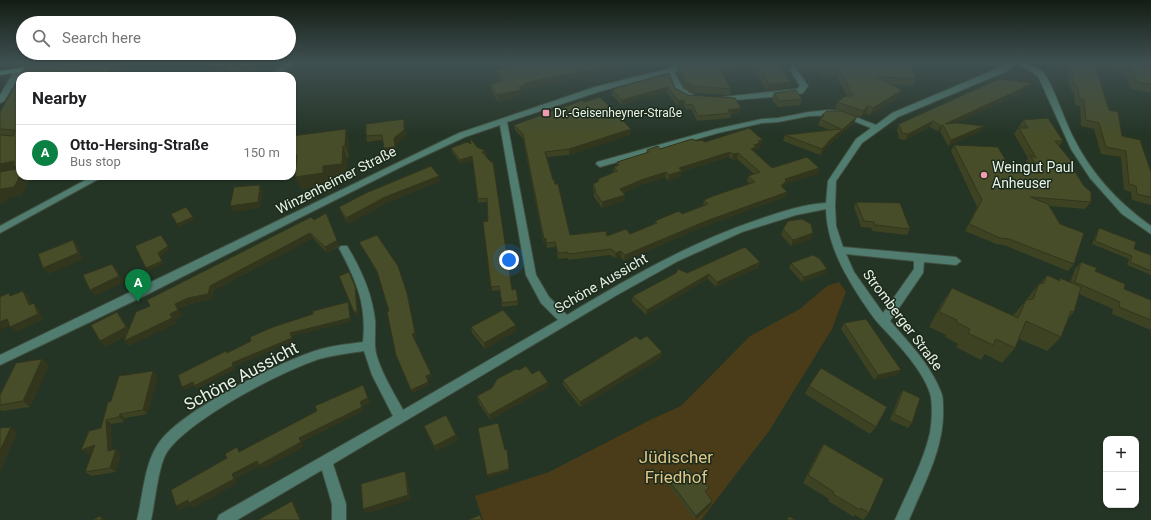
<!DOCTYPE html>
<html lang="en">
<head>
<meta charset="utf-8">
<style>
	:root { --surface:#fff; --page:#f6f6f6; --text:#202124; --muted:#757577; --line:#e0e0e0; --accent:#0b8043 }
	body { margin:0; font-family:Roboto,sans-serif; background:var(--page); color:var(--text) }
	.controls { position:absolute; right:12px; bottom:12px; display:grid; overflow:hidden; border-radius:8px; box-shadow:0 1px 3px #0004 }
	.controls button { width:36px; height:36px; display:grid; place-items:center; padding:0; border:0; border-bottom:1px solid var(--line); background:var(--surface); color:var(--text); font:20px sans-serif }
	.you { position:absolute; left:509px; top:260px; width:14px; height:14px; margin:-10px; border:3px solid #fff; border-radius:50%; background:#1a73e8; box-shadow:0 0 0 6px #1a73e833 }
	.badge { display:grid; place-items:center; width:26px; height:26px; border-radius:50%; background:var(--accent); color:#fff; font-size:13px; font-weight:700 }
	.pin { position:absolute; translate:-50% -33px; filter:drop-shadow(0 1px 2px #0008) }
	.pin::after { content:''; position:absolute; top:21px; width:14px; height:12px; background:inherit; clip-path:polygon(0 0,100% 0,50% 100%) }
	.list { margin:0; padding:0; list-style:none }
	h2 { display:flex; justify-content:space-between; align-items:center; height:52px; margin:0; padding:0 16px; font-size:17px }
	h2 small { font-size:13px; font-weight:400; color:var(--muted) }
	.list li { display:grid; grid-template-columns:26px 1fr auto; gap:12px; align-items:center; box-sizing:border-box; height:56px; padding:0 16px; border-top:1px solid var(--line) }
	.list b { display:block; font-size:15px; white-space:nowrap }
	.list p { margin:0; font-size:13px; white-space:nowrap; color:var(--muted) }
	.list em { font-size:13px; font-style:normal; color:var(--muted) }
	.icon { flex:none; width:22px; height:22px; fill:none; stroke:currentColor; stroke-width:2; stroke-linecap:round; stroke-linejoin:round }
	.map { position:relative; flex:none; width:1151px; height:520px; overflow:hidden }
	.search { position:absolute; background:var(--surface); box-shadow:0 1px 3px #0004; left:16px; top:16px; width:280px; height:44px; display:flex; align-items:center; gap:10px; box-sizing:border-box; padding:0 14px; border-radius:22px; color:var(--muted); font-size:15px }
	.panel { position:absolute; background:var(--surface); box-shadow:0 1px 3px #0004; left:16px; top:72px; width:280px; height:108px; border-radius:12px }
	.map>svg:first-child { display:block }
</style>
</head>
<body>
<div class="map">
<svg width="1151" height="520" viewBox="0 0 1151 520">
	<rect width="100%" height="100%" fill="#243425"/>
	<!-- green -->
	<path fill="#4a3c19" d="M 839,282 L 846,292 L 832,329 L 769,431 L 701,520 L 483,520 L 475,496 L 549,472 L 652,419 L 681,406 L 750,336 L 800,309 L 827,286 Z"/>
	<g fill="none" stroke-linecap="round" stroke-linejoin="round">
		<!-- minor casing -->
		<g stroke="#404f40" stroke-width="2">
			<path id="minor" d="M 287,63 L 296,63 L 276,76 L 267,76 Z
				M 691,63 L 703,63 L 674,72 L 683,88 L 694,95 L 694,99 C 679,101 672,84 668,73 L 601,91 L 507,122 L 536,275 L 549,297 L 567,315 C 629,278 691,242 760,219 C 781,212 804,204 826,203 L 828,181 L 856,139 L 871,128 L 839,115 L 809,116 L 778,122 L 762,123 L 718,133 L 600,167 L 596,164 L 597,162 L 716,129 L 762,119 L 778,118 L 809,112 L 829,110 L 840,111 L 876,125 L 892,113 L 1001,67 L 1007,63 L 1015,63 L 1007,71 L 898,117 L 862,143 L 836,181 L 835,206 L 836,226 L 843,247 L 956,257 L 961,261 L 956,265 L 924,262 L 923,273 L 890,321 C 909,343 930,364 941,392 C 943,397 943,402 943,407 C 945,447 924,484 909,520 L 895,520 C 907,492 923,463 930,433 C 932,422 933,404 930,393 C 922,369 897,343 880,325 C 873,318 868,309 862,301 C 844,273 827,244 826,209 L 796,215 L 742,232 L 678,261 L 617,295 L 333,464 L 346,504 L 346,520 L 332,520 L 332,504 L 322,470 L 237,520 L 217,520 L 219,515 L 393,416 L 372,375 L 364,351 C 349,353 334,355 319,359 C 280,372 190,419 167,452 C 158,466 155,503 151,520 L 137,520 C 143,496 144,465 158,444 C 181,410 281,361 321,349 C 335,345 349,344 363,342 C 367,304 356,280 339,248 L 341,246 L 347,246 C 361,269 372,293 375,320 C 376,333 373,345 377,357 C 383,376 394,393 403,410 L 558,320 L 541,303 L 526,275 L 500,125 L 465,137 L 405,165 L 138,299 L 0,365 L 0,355 L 459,133 L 595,87 ZM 846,254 L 914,261 L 914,269 L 883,313 L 854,272 Z
				M 786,63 L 792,63 L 808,86 L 803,93 L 793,95 L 723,101 L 719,99 L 723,97 L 797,89 L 800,86 Z
				M 1017,63 C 1027,63 1035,66 1044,73 C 1056,92 1062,114 1072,135 C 1090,172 1117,202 1151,226 L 1151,234 L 1122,214 L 1090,178 L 1071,149 L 1038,76 Z
				M 16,68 L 23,70 L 4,101 L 0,103 L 0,95 Z
				M 93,176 L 104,176 L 0,233 L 0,226 Z"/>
		</g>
		<!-- major casing -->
		<g stroke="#404f40" stroke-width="2">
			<path id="major" d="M 50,63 L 67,63 L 63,65 L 0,75 L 0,71 Z"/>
		</g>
		<!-- minor -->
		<use href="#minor" fill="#517d70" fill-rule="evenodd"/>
		<!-- major -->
		<use href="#major" fill="#6bcaaf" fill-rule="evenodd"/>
	</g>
	<!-- wall -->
	<path fill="#3d4223" d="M 212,63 L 256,68 L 243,76 L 231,76 L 231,74 L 217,76 L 212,66 Z
		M 510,63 L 548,63 L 549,65 L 621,69 L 527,89 L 527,92 L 521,93 L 521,97 L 498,102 L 491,90 L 490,84 L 500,82 L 497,75 L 497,69 L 513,67 Z
		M 688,63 L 792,66 L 790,72 L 785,73 L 791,82 L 789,88 L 768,91 L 757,75 L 754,75 L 751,72 L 724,76 L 731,89 L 730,95 L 690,93 L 683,88 L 678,72 L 678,66 Z
		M 793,63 L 909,63 L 916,79 L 913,86 L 891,84 L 902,90 L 899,97 L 870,115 L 866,113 L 861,117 L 844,112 L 854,123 L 829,145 L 820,155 L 783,141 L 785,135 L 829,130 L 818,125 L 822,115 L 840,111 L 835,109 L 837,102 L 847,96 L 836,75 L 823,76 L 819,70 L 800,71 Z
		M 1067,63 L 1097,63 L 1095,66 L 1109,110 L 1122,136 L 1151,172 L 1151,205 L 1132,200 L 1131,192 L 1124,190 L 1121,157 L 1101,154 L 1094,129 L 1081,126 L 1080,106 L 1075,105 L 1074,93 L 1071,90 L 1066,68 L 1068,65 Z
		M 1102,63 L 1151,63 L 1151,93 L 1131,89 L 1126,76 Z
		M 669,73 L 675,88 L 688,95 L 741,108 L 740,113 L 731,114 L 730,118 L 697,121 L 691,109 L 686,109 L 683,104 L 677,106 L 667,92 L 622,105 L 612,95 L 612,90 L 613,90 L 613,89 Z
		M 20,77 L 22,195 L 9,197 L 5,203 L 0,204 L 0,112 Z
		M 1032,83 L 1028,88 L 1023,91 L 1021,93 L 956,123 L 984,126 L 981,131 L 948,146 L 940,131 L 938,131 L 930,127 L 905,140 L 899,139 L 897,130 L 899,124 Z
		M 774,93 L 802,99 L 800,105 L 778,107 L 772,99 Z
		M 584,102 L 630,135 L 569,155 L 547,157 L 553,180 L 555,184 L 570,235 L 607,236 L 630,234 L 654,224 L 655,221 L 682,214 L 703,206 L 704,200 L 750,184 L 747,181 L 748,176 L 754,174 L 737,159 L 732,160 L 729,157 L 681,172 L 681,177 L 668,181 L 665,177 L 641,185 L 623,193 L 625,200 L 602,208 L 594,197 L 594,192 L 593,190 L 593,184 L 598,182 L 598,179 L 613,173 L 614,167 L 617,166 L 617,162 L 646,153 L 647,150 L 660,149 L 697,141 L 705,142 L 763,140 L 761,145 L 760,146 L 759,149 L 755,150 L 755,152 L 772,168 L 819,168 L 817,174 L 785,184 L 785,186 L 783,188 L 787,192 L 785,197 L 705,226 L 624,261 L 621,257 L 615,258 L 610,255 L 568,260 L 568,258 L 558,259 L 556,247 L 547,248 L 546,244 L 544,244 L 523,139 L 515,130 L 514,125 Z
		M 1023,120 L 1063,141 L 1059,146 L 1075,172 L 1091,202 L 1085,209 L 1049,206 L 1074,264 L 1068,271 L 1004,245 L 996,244 L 965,231 L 977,207 L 951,151 L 954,145 L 1012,171 L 1032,172 L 1026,161 L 1028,158 L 1014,134 Z
		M 405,124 L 406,136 L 396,144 L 396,152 L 385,154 L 382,140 L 367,142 L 366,136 Z
		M 292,136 L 349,141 L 349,157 L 347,158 L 346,175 L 328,178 L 327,185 L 300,189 L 296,167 L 295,165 L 292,165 Z
		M 477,147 L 486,151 L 487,155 L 485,155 L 512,290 L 516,289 L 518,305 L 502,307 L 500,290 L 492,291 L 483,222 L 488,221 L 487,202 L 478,203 L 473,160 L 461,164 L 452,152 L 451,148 Z
		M 440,181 L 387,203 L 348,224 L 341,212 L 339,207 Z
		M 856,202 L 910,229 L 907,235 L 872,231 L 871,228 L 861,227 L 854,207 Z
		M 311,217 L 339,245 L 338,247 L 327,253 L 313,238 L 213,291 L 212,299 L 192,303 L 178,309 L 182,316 L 174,320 L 176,323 L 129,346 L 126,336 L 105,347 L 100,341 L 117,312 L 122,318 L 129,330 L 150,306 Z
		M 1099,228 L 1134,249 L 1151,255 L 1151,275 L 1127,265 L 1129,259 L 1092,244 L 1097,232 Z
		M 783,229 L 811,239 L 791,246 L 781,235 Z
		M 359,242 L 408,296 L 416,336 L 414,337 L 432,377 L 427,379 L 429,385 L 412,393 L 396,355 L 389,311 L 378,274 L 361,245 Z
		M 1081,262 L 1095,271 L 1124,289 L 1151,300 L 1151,330 L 1112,314 L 1113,309 L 1079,294 L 1074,312 L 1069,318 L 1061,337 L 1047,351 L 1019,339 L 1015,348 L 1002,363 L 985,354 L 981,360 L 956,347 L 958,344 L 945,337 L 946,335 L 929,327 L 942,303 L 952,288 L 1013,316 L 1039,284 L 1040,284 L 1047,275 L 1059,280 L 1060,278 L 1070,283 L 1075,269 Z
		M 791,263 L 827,269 L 825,274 L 802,282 L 789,268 Z
		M 759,267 L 716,287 L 708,279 L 646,315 L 632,301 L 633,296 L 687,273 Z
		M 844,323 L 897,375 L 874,380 L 841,329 Z
		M 471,327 L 516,331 L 485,349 L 472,333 Z
		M 640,340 L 662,352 L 661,358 L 580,407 L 563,385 L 563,380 Z
		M 42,359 L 49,365 L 30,407 L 2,411 L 0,410 L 0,395 Z
		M 532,374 L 548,387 L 490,420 L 478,402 L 477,396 L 492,388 Z
		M 158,376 L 147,414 L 125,418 L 124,422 L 111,424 L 112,450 L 116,449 L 121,454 L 116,472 L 91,476 L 85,472 L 92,452 L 87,454 L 81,450 L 101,428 L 111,401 Z
		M 809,386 L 876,427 L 870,434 L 805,394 Z
		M 903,390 L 912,423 L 908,428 L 890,420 L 899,396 Z
		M 424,426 L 456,435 L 458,440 L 436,451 L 426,431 Z
		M 824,444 L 869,513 L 863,520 L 855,515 L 854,517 L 828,501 L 829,499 L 803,483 L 819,451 Z
		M 668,479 L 695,479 L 707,493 L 706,493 L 710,506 L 695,520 L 667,484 Z"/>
	<!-- shaded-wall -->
	<path fill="#32361d" d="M 112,63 L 120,63 L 116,76 L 108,76 Z
		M 227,63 L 227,66 L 231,74 L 217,76 L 212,66 Z
		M 242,63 L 256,63 L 256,68 L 243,76 L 242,76 L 237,66 Z
		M 622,63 L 621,69 L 527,89 L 527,92 L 521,93 L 521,97 L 498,102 L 497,95 L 519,87 L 525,83 Z
		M 676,63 L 685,63 L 676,65 Z
		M 753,65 L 751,72 L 719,77 L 720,70 Z
		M 79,70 L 83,76 L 52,76 L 53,73 Z
		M 791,82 L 789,88 L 768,91 L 769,84 Z
		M 1032,83 L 1028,88 L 1023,91 L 1021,93 L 945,128 L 945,124 Z
		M 668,87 L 667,92 L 622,105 L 622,100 Z
		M 902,90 L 899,97 L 870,115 L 873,108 Z
		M 684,100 L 683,104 L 677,106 L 678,101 Z
		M 868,106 L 866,113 L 861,117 L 863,111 Z
		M 741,108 L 740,113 L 731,114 L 731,113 L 728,110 Z
		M 857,117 L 854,123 L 829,145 L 820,155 L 822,149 L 831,139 Z
		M 404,119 L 405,124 L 406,136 L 396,144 L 396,152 L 385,154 L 384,148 L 394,138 Z
		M 933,121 L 930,127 L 905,140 L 908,134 Z
		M 943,125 L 940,131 L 938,131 L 941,126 Z
		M 984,126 L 981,131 L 948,146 L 951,140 Z
		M 346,129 L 349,141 L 349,157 L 345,146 Z
		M 631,129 L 630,135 L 569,155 L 569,149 Z
		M 763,140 L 761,145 L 760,146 L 759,149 L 755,150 L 754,153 L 751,149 L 758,141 Z
		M 343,146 L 347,158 L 346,175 L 328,178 L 327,185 L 300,189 L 295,177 L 323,166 Z
		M 486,151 L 487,155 L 483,156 L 482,152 Z
		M 730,152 L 729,157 L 681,172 L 681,177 L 668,181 L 669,175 L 679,168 Z
		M 738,153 L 737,159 L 732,160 L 733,154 Z
		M 292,155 L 297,155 L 296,167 L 295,165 L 292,165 Z
		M 472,156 L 473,160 L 461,164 L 460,160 Z
		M 14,161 L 17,167 L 14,166 L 18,170 L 0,173 L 0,164 Z
		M 819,168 L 817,174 L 785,184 L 785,186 L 779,192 L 785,179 Z
		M 666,172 L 665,177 L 641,185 L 620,194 L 620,189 L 641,180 Z
		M 20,176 L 32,176 L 22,195 L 9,197 L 5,203 L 0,204 L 0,190 L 1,189 Z
		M 439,176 L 440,181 L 387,203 L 348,224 L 346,218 L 385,197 Z
		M 260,185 L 263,191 L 260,208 L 233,212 L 230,206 Z
		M 787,192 L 785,197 L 705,226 L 624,261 L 625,255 L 706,221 Z
		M 625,195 L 625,200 L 602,208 L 602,202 Z
		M 193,217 L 195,220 L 179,227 L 177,224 Z
		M 310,233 L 313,238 L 213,291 L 212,299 L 192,303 L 178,309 L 182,316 L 174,320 L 176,323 L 129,346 L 124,341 L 170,314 L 175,304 Z
		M 813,233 L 811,239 L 791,246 L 793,240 Z
		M 161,235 L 170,249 L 160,257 L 164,264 L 149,271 L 146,268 L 158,253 Z
		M 546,238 L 546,244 L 544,244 L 544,239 Z
		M 73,240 L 78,246 L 83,259 L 49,274 L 43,268 Z
		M 337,240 L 339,245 L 327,253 L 325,247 Z
		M 621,251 L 621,257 L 615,258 L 616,253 Z
		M 760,262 L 759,267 L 716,287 L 717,282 Z
		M 112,264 L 117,270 L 124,282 L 95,296 L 90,290 Z
		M 827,269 L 825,274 L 802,282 L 804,277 Z
		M 709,274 L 708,279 L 646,315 L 647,310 Z
		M 355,286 L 356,289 L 359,315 L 356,315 L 354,312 Z
		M 23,291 L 29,296 L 34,311 L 29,305 Z
		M 407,293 L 416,336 L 413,337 L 412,334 Z
		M 348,302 L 350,306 L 351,322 L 292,336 L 294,341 L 234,367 L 236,369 L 197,389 L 194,386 L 232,363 Z
		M 34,303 L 39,309 L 43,320 L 16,332 L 10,327 Z
		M 117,312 L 122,318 L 131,333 L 105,347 L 100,341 Z
		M 7,319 L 13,324 L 0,330 L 0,322 Z
		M 516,325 L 516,331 L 485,349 L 484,343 Z
		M 662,352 L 661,358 L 580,407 L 580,402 Z
		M 42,359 L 49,365 L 30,407 L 23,401 Z
		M 901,370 L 897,375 L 874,380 L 878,375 Z
		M 153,371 L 158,376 L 147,414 L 143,410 Z
		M 431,374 L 432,377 L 427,379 L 426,376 Z
		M 193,382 L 195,385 L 185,390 L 182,387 Z
		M 428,382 L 429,385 L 412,393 L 411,390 Z
		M 548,382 L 548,387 L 490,420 L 489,415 Z
		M 363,385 L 371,403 L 362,407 L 360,402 Z
		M 362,407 L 364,411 L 302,442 L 304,447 L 263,469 L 260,466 L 236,479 L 238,483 L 193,508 L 190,505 L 181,510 L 176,506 L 299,438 Z
		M 120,414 L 125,418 L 124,422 L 119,417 Z
		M 106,420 L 111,424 L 113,455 L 108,451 Z
		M 11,427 L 18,432 L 0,472 L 0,451 Z
		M 456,435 L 458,440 L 436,451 L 434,446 Z
		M 95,445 L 100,449 L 87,454 L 81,450 Z
		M 116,449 L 121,454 L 116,472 L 110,468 Z
		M 507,449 L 509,472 L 488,478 L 487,475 Z
		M 405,471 L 407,476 L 411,500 L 366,514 L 363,509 Z
		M 292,501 L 295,505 L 302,520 L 300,520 Z
		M 712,501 L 710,506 L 695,520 L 696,516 Z
		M 100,516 L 107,520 L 102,520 Z"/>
	<!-- building -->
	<path fill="#474d29" stroke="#32361d" d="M 32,63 L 112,63 L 108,76 L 76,76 L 79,70 L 53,73 L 52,76 L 20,76 L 27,64 Z
		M 212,63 L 242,63 L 237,66 L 227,66 L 227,63 L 212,66 Z
		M 513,63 L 548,63 L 549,65 L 559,63 L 622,63 L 525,83 L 526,85 L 519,87 L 521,90 L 497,95 L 490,84 L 502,81 L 497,69 L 516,67 Z
		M 688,63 L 790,63 L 792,66 L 780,67 L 791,82 L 769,84 L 759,68 L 756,69 L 753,65 L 720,70 L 731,89 L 692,86 L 684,81 L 678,66 Z
		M 800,63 L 909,63 L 916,79 L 877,77 L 902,90 L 873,108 L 868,106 L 863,111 L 837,102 L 846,96 L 853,96 L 839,68 L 825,69 L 821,64 L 802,65 Z
		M 1070,63 L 1094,63 L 1109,110 L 1118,112 L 1122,136 L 1140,140 L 1151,172 L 1151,197 L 1137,194 L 1136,186 L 1129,184 L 1126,151 L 1106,147 L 1099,123 L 1086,120 L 1084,100 L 1079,99 L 1078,87 L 1074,84 Z
		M 1121,63 L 1151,63 L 1151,84 L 1137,82 L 1131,68 Z
		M 193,72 L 194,76 L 173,76 Z
		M 669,73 L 675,88 L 688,95 L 735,98 L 741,108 L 728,110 L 731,113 L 698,116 L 692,104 L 686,105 L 684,100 L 678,101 L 668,87 L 622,100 L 612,90 L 614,90 L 613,89 Z
		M 20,77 L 20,176 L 14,187 L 1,189 L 0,190 L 0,172 L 16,169 L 17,167 L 14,166 L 14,161 L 0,164 L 0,135 L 13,136 L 15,130 L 0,129 L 0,112 Z
		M 1001,79 L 1032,83 L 1023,87 L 1025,87 L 945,124 L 957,123 L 984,126 L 951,140 L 943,125 L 941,126 L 933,121 L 908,134 L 902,133 L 899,124 L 992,82 Z
		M 796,90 L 802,99 L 780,101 L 774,93 Z
		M 600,97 L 631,129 L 569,149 L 545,152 L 553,180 L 554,180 L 555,184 L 558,184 L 570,235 L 606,231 L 607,236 L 626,229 L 630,234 L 657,223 L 655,221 L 679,211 L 682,214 L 708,204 L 704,200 L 713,196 L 755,182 L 748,176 L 760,172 L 738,153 L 733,154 L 730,152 L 679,168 L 682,171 L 669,175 L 666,172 L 641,180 L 620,189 L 625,195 L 602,202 L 594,191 L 596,191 L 593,184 L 599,181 L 598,179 L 617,171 L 614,167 L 619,165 L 617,162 L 649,152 L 647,150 L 658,146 L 660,149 L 692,139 L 697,141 L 702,140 L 705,142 L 749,128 L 763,140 L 758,141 L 760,143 L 754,145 L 756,147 L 751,149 L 772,168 L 807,157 L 819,168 L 785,179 L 786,181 L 781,186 L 787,192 L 706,221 L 625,255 L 621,251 L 616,253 L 611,249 L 568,254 L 568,252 L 558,253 L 555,242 L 546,243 L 546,238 L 544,239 L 523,134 L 514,125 L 578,102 L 582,100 L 584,102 Z
		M 827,111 L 841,111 L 857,117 L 831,139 L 822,149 L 785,135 L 841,129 L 820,119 L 824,116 L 822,115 Z
		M 1048,118 L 1063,141 L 1055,141 L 1072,162 L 1075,172 L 1084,186 L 1091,192 L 1091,202 L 1030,197 L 1048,204 L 1060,224 L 1084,233 L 1074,264 L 1009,239 L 1000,238 L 969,224 L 982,200 L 954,145 L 998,147 L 1012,171 L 1041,173 L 1030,155 L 1036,158 L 1019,128 L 1028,128 L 1023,120 Z
		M 404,119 L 404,130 L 394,138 L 395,147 L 384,148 L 382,135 L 366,136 L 366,124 Z
		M 346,129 L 345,146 L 343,146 L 342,164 L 323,166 L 323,173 L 295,177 L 297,155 L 292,156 L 292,136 Z
		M 470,138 L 477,147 L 486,151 L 482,152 L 491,162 L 493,162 L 512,290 L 516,289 L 518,301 L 502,303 L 499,286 L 491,287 L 483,222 L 488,221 L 487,198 L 478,199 L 472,156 L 460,160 L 451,148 L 467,142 L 471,144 Z
		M 431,166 L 439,176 L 385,197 L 346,218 L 339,207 L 366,193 Z
		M 260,185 L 258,202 L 230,206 L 234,187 Z
		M 856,202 L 900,203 L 910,229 L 875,225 L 874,222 L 864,221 Z
		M 186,207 L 193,217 L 177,224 L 171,214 Z
		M 326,213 L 337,240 L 336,241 L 325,247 L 310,233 L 210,286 L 208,294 L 188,298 L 175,304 L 178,310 L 170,314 L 172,318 L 124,341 L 136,312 L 150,306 L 147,300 L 311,217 L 314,220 Z
		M 802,219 L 811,224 L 813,233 L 793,240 L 783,229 L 788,221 Z
		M 1099,228 L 1136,242 L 1134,249 L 1151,255 L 1151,271 L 1130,262 L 1132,256 L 1095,241 Z
		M 161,235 L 168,246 L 158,253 L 162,261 L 146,268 L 135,246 Z
		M 377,235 L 398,266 L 407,293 L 415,333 L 412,334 L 431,374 L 426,376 L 428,382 L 411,390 L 396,355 L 387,312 L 389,311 L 377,271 L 359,242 Z
		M 73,240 L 78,253 L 43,268 L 38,254 Z
		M 745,247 L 760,262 L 717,282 L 709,274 L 647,310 L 633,296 L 676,273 L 678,269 L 687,273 Z
		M 813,255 L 820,259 L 827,269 L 804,277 L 791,263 Z
		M 1081,262 L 1097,268 L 1095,271 L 1125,284 L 1124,289 L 1151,300 L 1151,320 L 1119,307 L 1120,302 L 1075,282 Z
		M 112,264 L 119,276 L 90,290 L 83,275 Z
		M 349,272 L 355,286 L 357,312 L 354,312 L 339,276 Z
		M 1047,275 L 1060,281 L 1060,278 L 1081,287 L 1074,312 L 1071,311 L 1061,337 L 1026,321 L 1015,348 L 996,339 L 993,345 L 968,333 L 970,329 L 956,322 L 957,320 L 939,312 L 952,288 L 1018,318 L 1026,300 L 1033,299 L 1039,284 L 1044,283 Z
		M 23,291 L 29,305 L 34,303 L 38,314 L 10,327 L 7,319 L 0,322 L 0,297 L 9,293 L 10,296 Z
		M 348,302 L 350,318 L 290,333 L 292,338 L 232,363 L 233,366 L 194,386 L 193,382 L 182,387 L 178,375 L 226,351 L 227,353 L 251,341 L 250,337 L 273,327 L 313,314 L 313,311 Z
		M 503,310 L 516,325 L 484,343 L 471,327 Z
		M 117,312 L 126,327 L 100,341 L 91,325 Z
		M 866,319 L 901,370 L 878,375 L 844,323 Z
		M 636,336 L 640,340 L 647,336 L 662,352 L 580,402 L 563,380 Z
		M 42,359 L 23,401 L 0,405 L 0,395 L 16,363 Z
		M 526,366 L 532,374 L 539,370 L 548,382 L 489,415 L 477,396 L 492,388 L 497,379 L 516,369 L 519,370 Z
		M 821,368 L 887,407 L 876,427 L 809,386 Z
		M 153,371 L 143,410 L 120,414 L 119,417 L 106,420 L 108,451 L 116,449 L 110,468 L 85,472 L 95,445 L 81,450 L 89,431 L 101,428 L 108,402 L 111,401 L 119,376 Z
		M 363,385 L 368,398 L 360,402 L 362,407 L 299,438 L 301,442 L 259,465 L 257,461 L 232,474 L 234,479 L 189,503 L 188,500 L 176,506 L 171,490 L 227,458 L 225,454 L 237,447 L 239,452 L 317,411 L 315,406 Z
		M 903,390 L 920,398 L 912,423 L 894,414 Z
		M 446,415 L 456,435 L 434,446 L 424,426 Z
		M 498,423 L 505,450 L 507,449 L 509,469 L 487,475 L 478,428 Z
		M 11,427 L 0,451 L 0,428 Z
		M 824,444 L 884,479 L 869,513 L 861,508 L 860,510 L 833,494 L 834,492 L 808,475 Z
		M 688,468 L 695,479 L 700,476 L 709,488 L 705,491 L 712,501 L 696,516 L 668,479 Z
		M 405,471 L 408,495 L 363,509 L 361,484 Z
		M 292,501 L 300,520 L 258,520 Z
		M 480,515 L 482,520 L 468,520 Z
		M 100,516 L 102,520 L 92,520 Z
		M 789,516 L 795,520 L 787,520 Z"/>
	<!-- sky -->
	<linearGradient id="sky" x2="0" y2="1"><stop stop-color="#141d14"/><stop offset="0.46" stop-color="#3f5051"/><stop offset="1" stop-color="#3f5051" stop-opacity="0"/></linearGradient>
	<rect width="1151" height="136" fill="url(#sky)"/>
	<!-- markers -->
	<g fill="#f29ab0" stroke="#1b2a1b" stroke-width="1.5">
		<rect x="542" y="109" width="8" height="8" rx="2"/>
		<circle cx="984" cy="175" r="4"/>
	</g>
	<g text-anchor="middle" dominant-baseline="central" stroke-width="3" stroke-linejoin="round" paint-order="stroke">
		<!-- far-poi labels -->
		<g font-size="12" fill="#e9f2e8" stroke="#1b2a1b" text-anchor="start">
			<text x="554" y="113">Dr.-Geisenheyner-Straße</text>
		</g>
		<!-- poi labels -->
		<g font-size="14" fill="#e9f2e8" stroke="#1b2a1b" text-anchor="start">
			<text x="992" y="167">Weingut Paul<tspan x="992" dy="16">Anheuser</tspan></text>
		</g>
		<!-- street labels -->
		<g font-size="14" fill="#e9f2e8" stroke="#1b2a1b">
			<text transform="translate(336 180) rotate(-27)">Winzenheimer Straße</text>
			<text transform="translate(601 283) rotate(-30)">Schöne Aussicht</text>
			<text transform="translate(903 320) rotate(53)">Stromberger Straße</text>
		</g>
		<!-- near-street labels -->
		<g font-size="17" fill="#e9f2e8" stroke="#1b2a1b">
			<text transform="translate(241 376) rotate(-28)">Schöne Aussicht</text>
		</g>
		<!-- near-park labels -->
		<g font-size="17" fill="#e0c687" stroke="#1b2a1b">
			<text x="676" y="457">Jüdischer<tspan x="676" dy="20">Friedhof</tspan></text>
		</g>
	</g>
</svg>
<div class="controls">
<button>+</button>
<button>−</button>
</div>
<div class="you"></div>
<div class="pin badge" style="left:138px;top:302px">A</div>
<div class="search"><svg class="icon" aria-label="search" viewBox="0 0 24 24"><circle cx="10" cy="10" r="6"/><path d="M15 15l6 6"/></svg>Search here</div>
<section class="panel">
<h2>Nearby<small></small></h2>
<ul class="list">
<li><span class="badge">A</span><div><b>Otto-Hersing-Straße</b><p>Bus stop</p></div><em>150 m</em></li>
</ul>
</section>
</div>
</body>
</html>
